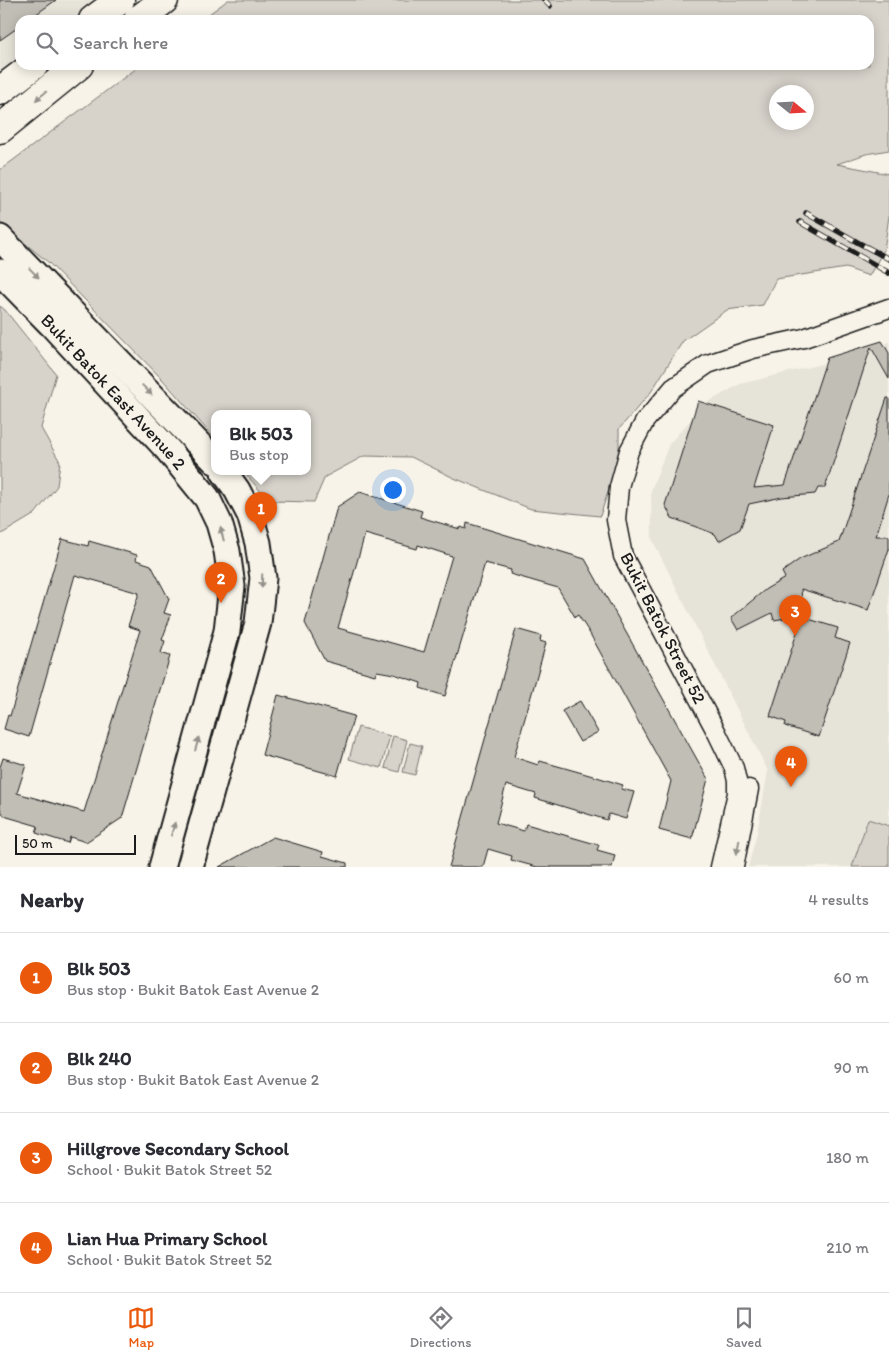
<!DOCTYPE html>
<html lang="en">
<head>
<meta charset="utf-8">
<style>
	:root { --surface:#fff; --page:#f2f2f3; --text:#2b2b33; --muted:#7c7c81; --line:#e1e1e2; --accent:#ea580c }
	body { margin:0; font-family:Itim,sans-serif; background:var(--page); color:var(--text) }
	.compass { position:absolute; left:769px; top:85px; width:45px; height:45px; border-radius:50%; background:var(--surface); box-shadow:0 2px 12px #0003; rotate:108deg }
	.scale { position:absolute; left:15px; bottom:12px; width:121px; box-sizing:border-box; padding-left:5px; border:2px solid #1c1c1c; border-top:0; font-size:14px; line-height:18px; white-space:nowrap; color:#1c1c1c; -webkit-text-stroke:4px #f7f3e8; paint-order:stroke }
	.you { position:absolute; left:392px; top:489px; width:18px; height:18px; margin:-12px; border:4px solid #fff; border-radius:50%; background:#1a73e8; box-shadow:0 0 0 8px #1a73e833 }
	.badge { display:grid; place-items:center; width:32px; height:32px; border-radius:50%; background:var(--accent); color:#fff; font-size:16px; font-weight:700 }
	.pin { position:absolute; translate:-50% -41px; filter:drop-shadow(0 1px 2px #0008) }
	.pin::after { content:''; position:absolute; top:26px; width:18px; height:15px; background:inherit; clip-path:polygon(0 0,100% 0,50% 100%) }
	.popup { position:absolute; left:211px; top:410px; width:100px; height:65px; box-sizing:border-box; display:grid; place-content:center; border-radius:10px; background:var(--surface); filter:drop-shadow(0 1px 4px #0005); font-size:16px; white-space:nowrap; color:var(--muted) }
	.popup b { font-size:19px; color:var(--text) }
	.popup::after { content:''; position:absolute; left:50%; top:100%; margin-left:-10px; border:10px solid transparent; border-top-color:var(--surface) }
	.list { margin:0; padding:0; list-style:none }
	h2 { display:flex; justify-content:space-between; align-items:center; height:65px; margin:0; padding:0 20px; font-size:21px }
	h2 small { font-size:16px; font-weight:400; color:var(--muted) }
	.list li { display:grid; grid-template-columns:32px 1fr auto; gap:15px; align-items:center; box-sizing:border-box; height:90px; padding:0 20px; border-top:1px solid var(--line) }
	.list b { display:block; font-size:19px; white-space:nowrap }
	.list p { margin:0; font-size:16px; white-space:nowrap; color:var(--muted) }
	.list em { font-size:16px; font-style:normal; color:var(--muted) }
	.icon { flex:none; width:28px; height:28px; fill:none; stroke:currentColor; stroke-width:2; stroke-linecap:round; stroke-linejoin:round }
	.map { position:relative; flex:none; width:889px; height:867px; overflow:hidden }
	.search { position:absolute; background:var(--surface); box-shadow:0 2px 12px #0003; left:15px; right:15px; top:15px; height:55px; display:flex; align-items:center; gap:12px; box-sizing:border-box; padding:0 18px; border-radius:15px; color:var(--muted); font-size:19px }
	.sheet { height:425px; background:var(--surface) }
	nav { display:flex; justify-content:space-around; align-items:center; box-sizing:border-box; height:70px; border-top:1px solid var(--line); background:var(--surface); font-size:14px; color:var(--muted) }
	nav a { display:grid; justify-items:center; gap:2px }
	nav .on { color:var(--accent) }
	.map>svg:first-child { display:block }
</style>
</head>
<body>
<div class="map">
<svg width="889" height="867" viewBox="0 0 889 867">
	<rect width="100%" height="100%" fill="#f7f3e8"/>
	<filter id="ink" filterUnits="userSpaceOnUse"><feTurbulence type="fractalNoise" baseFrequency=".02" numOctaves="2"/><feDisplacementMap in="SourceGraphic" scale="10" xChannelSelector="R" yChannelSelector="G"/><feConvolveMatrix kernelMatrix="1 2 1 2 8 2 1 2 1" color-interpolation-filters="sRGB"/></filter>
	<g filter="url(#ink)">
		<!-- built -->
		<path fill="#e6e3d9" d="M 0,0 L 108,0 L 82,20 L 20,20 L 20,65 L 0,84 Z
			M 889,342 L 889,867 L 748,867 L 757,833 L 768,771 L 652,539 L 651,490 L 669,444 L 705,404 L 740,384 L 863,354 Z"/>
		<!-- green -->
		<path fill="#d7d3cb" stroke="#7a7874" fill-rule="evenodd" d="M 228,0 L 889,0 L 889,150 L 866,154 L 837,164 L 889,174 L 889,216 L 884,250 L 869,276 L 846,268 L 776,279 L 763,305 L 727,310 L 683,341 L 651,392 L 619,429 L 619,459 L 600,516 L 531,509 L 454,478 L 411,457 L 364,456 L 325,477 L 314,502 L 269,501 L 244,472 L 307,472 L 307,414 L 215,414 L 215,439 L 163,380 L 48,262 L 0,223 L 0,170 L 141,65 L 869,65 L 869,20 L 201,20 ZM 776,92 L 806,92 L 806,122 L 776,122 Z
			M 0,306 L 5,310 L 56,374 L 41,428 L 60,462 L 57,486 L 35,514 L 0,535 Z
			M 358,727 L 390,736 L 381,768 L 349,759 Z
			M 393,736 L 407,740 L 399,772 L 385,768 Z
			M 410,743 L 422,746 L 415,775 L 403,772 Z
			M 868,819 L 889,826 L 889,867 L 852,867 Z"/>
		<!-- building -->
		<path fill="#c0beb5" stroke="#1c1c1c" fill-rule="evenodd" d="M 0,0 L 56,0 L 28,20 L 20,20 L 20,26 L 0,40 Z
			M 882,341 L 889,353 L 889,379 L 871,347 L 825,488 L 818,488 L 815,494 L 782,497 L 749,504 L 740,529 L 719,541 L 715,534 L 672,518 L 665,505 L 698,401 L 774,425 L 754,488 L 785,485 L 827,358 Z
			M 887,398 L 889,398 L 889,494 L 876,536 L 889,536 L 889,549 L 868,610 L 801,589 L 803,615 L 774,620 L 772,613 L 738,630 L 731,618 L 766,589 L 785,578 L 782,572 L 800,559 L 839,542 Z
			M 360,492 L 422,511 L 420,517 L 460,529 L 461,527 L 466,529 L 467,523 L 585,559 L 708,779 L 692,839 L 659,830 L 671,781 L 589,632 L 578,615 L 575,617 L 558,588 L 510,574 L 511,570 L 485,563 L 445,696 L 420,688 L 421,683 L 394,674 L 377,671 L 375,675 L 325,661 L 305,623 L 337,507 ZM 365,534 L 417,549 L 418,545 L 452,556 L 424,652 L 338,628 Z
			M 62,539 L 88,546 L 89,541 L 137,555 L 136,560 L 151,565 L 169,599 L 164,613 L 171,615 L 162,640 L 165,641 L 161,653 L 170,656 L 122,818 L 86,842 L 70,837 L 68,843 L 36,833 L 38,826 L 4,816 L 0,808 L 0,767 L 3,758 L 26,765 L 17,793 L 84,812 L 140,630 L 128,626 L 139,593 L 75,575 L 29,737 L 4,729 L 8,715 L 10,716 Z
			M 802,617 L 838,628 L 835,638 L 850,643 L 819,737 L 785,726 L 786,722 L 770,716 Z
			M 516,629 L 541,636 L 540,641 L 546,643 L 514,757 L 538,765 L 540,761 L 600,778 L 623,785 L 621,789 L 634,792 L 626,819 L 609,814 L 607,820 L 535,798 L 536,794 L 506,785 L 496,823 L 524,831 L 526,824 L 599,845 L 597,850 L 615,855 L 612,867 L 537,867 L 511,860 L 512,856 L 488,849 L 483,867 L 449,867 Z
			M 278,695 L 354,716 L 337,776 L 262,755 Z
			M 580,701 L 598,732 L 580,742 L 562,711 Z
			M 273,837 L 323,852 L 322,856 L 347,863 L 347,867 L 219,867 Z"/>
		<g fill="none" stroke-linecap="round" stroke-linejoin="round">
			<!-- street casing -->
			<g stroke="#1c1c1c" stroke-width="21">
				<path id="street" d="M 720,867 L 737,793 L 737,781 L 734,768 L 717,733 L 623,556 L 616,520 L 619,487 L 629,451 L 645,421 L 673,388 L 708,364 L 753,349 L 804,338 L 889,308
					M 734,867 L 749,789"/>
			</g>
			<!-- secondary casing -->
			<g stroke="#1c1c1c" stroke-width="29">
				<g id="secondary">
					<path d="M 0,238 L 215,461"/>
					<path id="s1" d="M 0,272 L 51,324 L 168,450 L 207,498 L 219,523 L 227,551 L 232,586 L 227,631 L 162,867"/>
					<path d="M 190,867 L 258,623 L 263,578 L 258,543 L 250,515 L 237,490 L 224,472"/>
				</g>
			</g>
			<!-- primary casing -->
			<g stroke="#1c1c1c" stroke-width="31">
				<path id="primary" d="M 93,20 L 120,0
					M 138,20 L 164,0
					M 0,91 L 34,65
					M 0,129 L 79,65"/>
			</g>
			<!-- street -->
			<use href="#street" stroke="#f7f3e8" stroke-width="18"/>
			<!-- secondary -->
			<use href="#secondary" stroke="#f7f3e8" stroke-width="25"/>
			<!-- primary -->
			<use href="#primary" stroke="#f7f3e8" stroke-width="28"/>
			<!-- rail casing -->
			<g stroke="#1c1c1c" stroke-width="5.5">
				<path id="rail" d="M 544,0 L 550,6
					M 806,213 L 859,243 L 889,259
					M 800,222 L 889,273"/>
			</g>
			<!-- rail -->
			<use href="#rail" stroke="#f7f3e8" stroke-width="4" stroke-dasharray="11" stroke-linecap="butt"/>
		</g>
		<!-- one-way arrows -->
		<defs><path id="oneway-solid" d="M-6-.8H1V-3.2L6.5 0L1 3.2V.8H-6Z" transform="scale(1.25)"/></defs>
		<g fill="#94928c">
			<use href="#oneway-solid" transform="translate(41 96) rotate(141)"/>
			<use href="#oneway-solid" transform="translate(34 273) rotate(46)"/>
			<use href="#oneway-solid" transform="translate(147 390) rotate(46)"/>
			<use href="#oneway-solid" transform="translate(222 534) rotate(-105)"/>
			<use href="#oneway-solid" transform="translate(262 581) rotate(92)"/>
			<use href="#oneway-solid" transform="translate(197 744) rotate(-74)"/>
			<use href="#oneway-solid" transform="translate(173 829) rotate(-74)"/>
			<use href="#oneway-solid" transform="translate(738 847) rotate(101)"/>
		</g>
	</g>
	<g text-anchor="middle" dominant-baseline="central" stroke-width="4" stroke-linejoin="round" paint-order="stroke">
		<!-- street labels -->
		<g font-size="18" fill="#1c1c1c" stroke="#f7f3e8">
			<text stroke="none"><textPath href="#s1" startOffset="165">Bukit Batok East Avenue 2</textPath></text>
			<text transform="translate(663 628) rotate(63)">Bukit Batok Street 52</text>
		</g>
	</g>
</svg>
<svg class="compass" viewBox="-18 -18 36 36"><path d="M0-13l5 13h-10z" fill="#e53935"/><path d="M0 13l5-13h-10z" fill="#7c7c81"/></svg>
<div class="scale">50 m</div>
<div class="you"></div>
<div class="pin badge" style="left:261px;top:533px">1</div>
<div class="popup"><b>Blk 503</b>Bus stop</div>
<div class="pin badge" style="left:221px;top:603px">2</div>
<div class="pin badge" style="left:795px;top:636px">3</div>
<div class="pin badge" style="left:791px;top:787px">4</div>
<div class="search"><svg class="icon" aria-label="search" viewBox="0 0 24 24"><circle cx="10" cy="10" r="6"/><path d="M15 15l6 6"/></svg>Search here</div>
</div>
<section class="sheet">
<h2>Nearby<small>4 results</small></h2>
<ul class="list">
<li><span class="badge">1</span><div><b>Blk 503</b><p>Bus stop · Bukit Batok East Avenue 2</p></div><em>60 m</em></li>
<li><span class="badge">2</span><div><b>Blk 240</b><p>Bus stop · Bukit Batok East Avenue 2</p></div><em>90 m</em></li>
<li><span class="badge">3</span><div><b>Hillgrove Secondary School</b><p>School · Bukit Batok Street 52</p></div><em>180 m</em></li>
<li><span class="badge">4</span><div><b>Lian Hua Primary School</b><p>School · Bukit Batok Street 52</p></div><em>210 m</em></li>
</ul>
</section>
<nav>
<a class="on"><svg class="icon" aria-label="map" viewBox="0 0 24 24"><path d="M3 6l6-2 6 2 6-2v14l-6 2-6-2-6 2zM9 4v14M15 6v14"/></svg>Map</a>
<a><svg class="icon" aria-label="directions" viewBox="0 0 24 24"><path d="M12 3l9 9-9 9-9-9zM9 14v-3h6M13 9l2 2-2 2"/></svg>Directions</a>
<a><svg class="icon" aria-label="saved" viewBox="0 0 24 24"><path d="M7 4h10v16l-5-4-5 4z"/></svg>Saved</a>
</nav>
</body>
</html>
